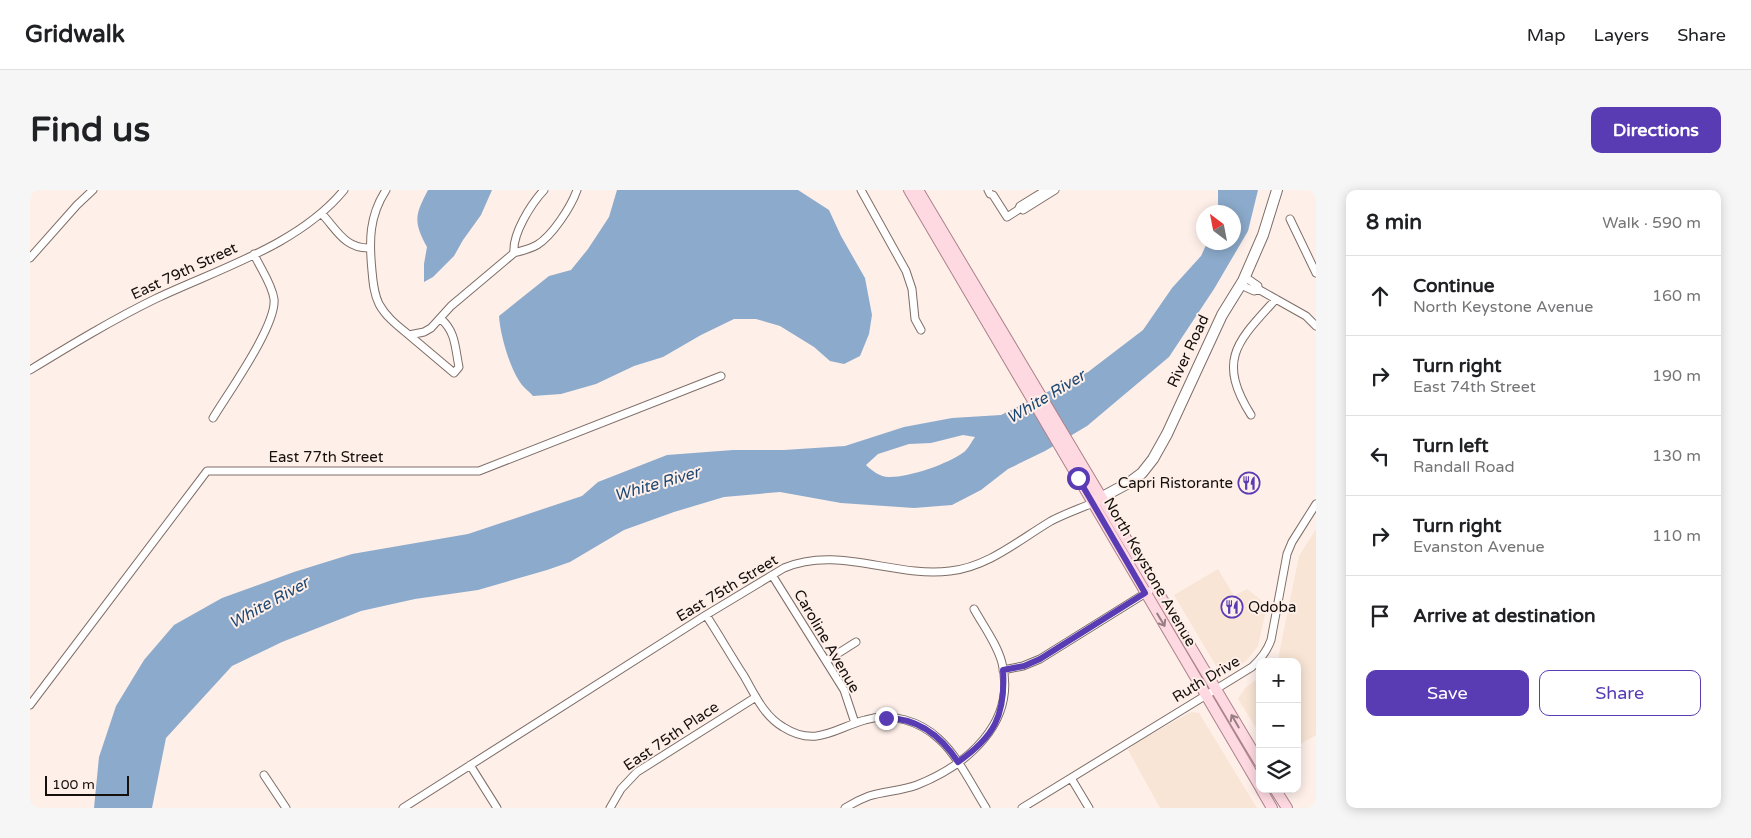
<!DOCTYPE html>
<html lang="en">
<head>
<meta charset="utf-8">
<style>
	:root { --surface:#fff; --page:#f6f6f6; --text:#202124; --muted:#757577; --line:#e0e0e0; --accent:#593cb4 }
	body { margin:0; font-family:"Varela Round",sans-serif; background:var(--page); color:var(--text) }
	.controls { position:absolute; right:15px; bottom:15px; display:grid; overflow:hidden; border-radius:10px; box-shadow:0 2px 12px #0003 }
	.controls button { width:45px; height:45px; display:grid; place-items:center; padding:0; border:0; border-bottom:1px solid var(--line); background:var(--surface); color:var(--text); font:25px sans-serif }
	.compass { position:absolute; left:1166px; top:15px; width:45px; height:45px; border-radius:50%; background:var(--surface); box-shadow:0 2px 12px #0003; rotate:328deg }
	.scale { position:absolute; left:15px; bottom:12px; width:84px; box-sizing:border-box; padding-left:5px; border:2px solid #16100d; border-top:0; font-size:14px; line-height:18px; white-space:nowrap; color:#16100d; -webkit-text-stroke:4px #feefe9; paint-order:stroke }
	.stop { position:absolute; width:15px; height:15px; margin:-11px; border:4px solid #593cb4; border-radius:50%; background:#fff }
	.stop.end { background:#593cb4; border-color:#fff; box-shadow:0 1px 5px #0008 }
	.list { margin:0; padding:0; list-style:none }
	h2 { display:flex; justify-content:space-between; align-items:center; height:65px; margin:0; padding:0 20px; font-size:21px }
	h2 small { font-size:16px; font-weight:400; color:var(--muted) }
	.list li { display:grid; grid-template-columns:32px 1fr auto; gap:15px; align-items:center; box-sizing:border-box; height:80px; padding:0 20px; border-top:1px solid var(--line) }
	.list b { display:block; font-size:19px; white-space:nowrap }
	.list p { margin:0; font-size:16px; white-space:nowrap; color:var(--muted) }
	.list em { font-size:16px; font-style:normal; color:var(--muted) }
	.actions { display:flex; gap:10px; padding:15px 20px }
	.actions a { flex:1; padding:11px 0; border:1px solid var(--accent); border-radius:10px; text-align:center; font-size:18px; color:var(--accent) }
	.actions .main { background:var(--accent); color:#fff }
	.icon { flex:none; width:28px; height:28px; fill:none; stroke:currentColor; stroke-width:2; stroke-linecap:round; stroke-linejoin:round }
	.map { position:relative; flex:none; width:1286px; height:618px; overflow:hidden; border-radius:10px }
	header { display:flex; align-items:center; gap:30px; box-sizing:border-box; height:70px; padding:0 25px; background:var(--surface); border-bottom:1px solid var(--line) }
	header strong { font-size:24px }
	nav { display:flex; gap:28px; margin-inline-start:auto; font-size:18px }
	.intro { display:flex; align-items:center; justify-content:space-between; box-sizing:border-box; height:120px; padding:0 30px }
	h1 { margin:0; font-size:35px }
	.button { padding:12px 22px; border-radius:10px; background:var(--accent); color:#fff; font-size:18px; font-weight:700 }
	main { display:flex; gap:30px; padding:0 30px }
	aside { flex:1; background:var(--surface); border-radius:10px; box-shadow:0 2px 12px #0003 }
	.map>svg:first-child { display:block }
</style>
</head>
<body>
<header>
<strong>Gridwalk</strong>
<nav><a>Map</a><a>Layers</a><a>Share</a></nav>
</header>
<div class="intro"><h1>Find us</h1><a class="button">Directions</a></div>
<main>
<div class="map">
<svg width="1286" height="618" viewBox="0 0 1286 618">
	<rect width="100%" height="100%" fill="#feefe9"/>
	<!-- commercial -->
	<path fill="#f8e5d5" d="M 1286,339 L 1286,545 L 1267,556 L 1267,472 L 1249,472 L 1249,464 L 1269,366 Z
		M 1188,379 L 1204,406 L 1217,399 L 1231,410 L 1236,420 L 1228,456 L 1216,471 L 1196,483 L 1189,481 L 1144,405 Z
		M 1230,487 L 1230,544 L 1208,509 L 1215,498 Z
		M 1161,522 L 1169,523 L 1227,618 L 1130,618 L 1098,560 L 1106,553 Z"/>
	<!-- water -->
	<path fill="#8caacb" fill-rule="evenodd" d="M 398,0 L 462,0 L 451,25 L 433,50 L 424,66 L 403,87 L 394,92 L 394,74 L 397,57 C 383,31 385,25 398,0 Z
		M 587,0 L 768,0 L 799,20 L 811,46 L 835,88 L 842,125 L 839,144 L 830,166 L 814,174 L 800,171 L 784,157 L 750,136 L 726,129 L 704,129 L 671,145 L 633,167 L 604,176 L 566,194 L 531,204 L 503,206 C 500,202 495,199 492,195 C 480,180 470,144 469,126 L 519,86 L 541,80 L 558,59 L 579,27 Z
		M 1188,0 L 1228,0 L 1218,41 L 1184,99 L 1139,167 L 1057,236 L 1015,261 L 978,279 L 951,300 L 922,315 L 884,318 L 811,313 L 750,302 L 694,307 L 644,322 L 594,340 L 540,372 L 517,380 L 448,400 L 385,409 L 331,421 L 252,452 L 202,476 L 136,548 L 122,618 L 64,618 L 69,567 L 86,516 L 114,470 L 144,435 L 192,408 L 264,382 L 322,364 L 438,344 L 552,306 L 568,292 L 637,265 L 703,260 L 754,260 L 815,256 L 874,237 L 922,228 L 971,225 L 1058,182 L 1113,140 L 1142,98 L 1171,66 L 1177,53 L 1204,52 L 1204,22 L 1188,22 ZM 933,245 L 945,247 C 942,251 938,259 934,262 C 918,274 880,287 860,287 C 852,288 842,281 836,275 L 848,264 L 879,254 L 901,253 Z"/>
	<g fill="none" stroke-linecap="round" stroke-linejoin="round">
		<!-- street casing -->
		<g stroke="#7e6e67" stroke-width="9">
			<path id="street" d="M 356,0 C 339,26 339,51 342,81 C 343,93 344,104 349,114 C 356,127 368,136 379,145 L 394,142 L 401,138 L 421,116 L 484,63
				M 831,0 L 876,81 L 882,99 L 885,129 L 891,140
				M 958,0 L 960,4 L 963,5 L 977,27 L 988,20 L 990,16 L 1016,0
				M 993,20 L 1025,0
				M 292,24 C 307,40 315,59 340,58
				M 1260,29 L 1286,83
				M 484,63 C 491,61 500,59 507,55 C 522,46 541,17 547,0
				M 484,63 C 482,44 501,14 514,0
				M 0,68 L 47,15 L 63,0
				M 1215,87 L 1228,96 L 1228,99 L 1276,126 L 1286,136
				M 1211,95 L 1224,101 L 1228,99
				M 379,145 L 424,183 L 429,177 C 425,158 426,142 411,129
				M 0,180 C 41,155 82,130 125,109 C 188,79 269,55 314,0
				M 1221,225 C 1186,169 1208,151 1246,109
				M 183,228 C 198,203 247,135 244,109 C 242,94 230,78 224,64
				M 742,385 L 814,500 L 825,533
				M 676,425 C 689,445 701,466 714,486 C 725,505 734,526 753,537 C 786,558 805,538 835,530 C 861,522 890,531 909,549 C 928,566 942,596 956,618
				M 796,471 L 826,452
				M 973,480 L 993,476 L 1010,469 L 1119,401
				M 0,515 L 177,281 L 449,281 L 691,186
				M 440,575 L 467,618
				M 234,585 L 256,618
				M 1041,588 L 1059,618
				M 373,618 L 676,425 L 754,378 C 808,355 864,388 920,381 C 958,377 989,350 1021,331 C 1036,323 1052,318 1067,311
				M 580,618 L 591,599 L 607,582 L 726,507
				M 815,618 C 823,613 831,609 839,606 C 855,601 871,601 887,595 C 937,575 987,533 972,473 C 967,454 954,437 944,419
				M 992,618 L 1222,477 C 1231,469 1237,461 1241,450 L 1257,364 L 1262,352 L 1286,314"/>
		</g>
		<!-- secondary casing -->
		<g stroke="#7e6e67" stroke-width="12">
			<path id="secondary" d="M 1067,310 L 1100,292 L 1112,283 L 1123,269 L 1137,244 L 1192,125 L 1213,91 L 1233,45 L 1247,0"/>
		</g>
		<!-- primary casing -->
		<g stroke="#ac828b" stroke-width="12">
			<path id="primary" d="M 879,0 L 1230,597
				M 888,0 L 1230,573
				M 1231,599 L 1242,618
				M 1245,599 L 1257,618"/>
		</g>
		<!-- street -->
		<use href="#street" stroke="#fff" stroke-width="7"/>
		<!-- secondary -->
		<use href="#secondary" stroke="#fff" stroke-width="10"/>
		<!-- primary -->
		<use href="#primary" stroke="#fed9e2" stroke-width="10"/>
	</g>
	<!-- one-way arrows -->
	<defs><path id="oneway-shaft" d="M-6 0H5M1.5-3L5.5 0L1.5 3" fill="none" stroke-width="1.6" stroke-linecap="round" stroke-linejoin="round" transform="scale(1.25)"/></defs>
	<g stroke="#967f82">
		<use href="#oneway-shaft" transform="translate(1131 430) rotate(59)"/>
		<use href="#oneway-shaft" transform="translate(1205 531) rotate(-120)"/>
	</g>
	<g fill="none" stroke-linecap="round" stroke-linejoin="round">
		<!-- route -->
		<path stroke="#593cb4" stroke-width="6" d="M 856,528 C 888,528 911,546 928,572 C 964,547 976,525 973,480 L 994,476 L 1010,469 L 1115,403 L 1048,288"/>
	</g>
	<!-- icons -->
	<defs>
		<g id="restaurant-ring" transform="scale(1.125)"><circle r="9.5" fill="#feefe9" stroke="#593cb4" stroke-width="1.5"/><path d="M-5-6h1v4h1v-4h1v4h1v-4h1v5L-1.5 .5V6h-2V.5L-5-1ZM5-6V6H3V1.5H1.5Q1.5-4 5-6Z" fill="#593cb4"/></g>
	</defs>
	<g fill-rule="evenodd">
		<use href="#restaurant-ring" x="1219" y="293"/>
		<use href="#restaurant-ring" x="1202" y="417"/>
	</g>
	<g text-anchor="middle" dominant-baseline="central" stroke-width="4" stroke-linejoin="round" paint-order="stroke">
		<!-- street labels -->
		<g font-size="15" fill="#16100d" stroke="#feefe9">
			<text transform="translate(154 81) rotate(-25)">East 79th Street</text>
			<text transform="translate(1158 161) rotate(-65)">River Road</text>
			<text x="296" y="267">East 77th Street</text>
			<text transform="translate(1120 382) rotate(60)">North Keystone Avenue</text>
			<text transform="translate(697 398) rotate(-31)">East 75th Street</text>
			<text transform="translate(797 451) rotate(60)">Caroline Avenue</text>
			<text transform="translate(1176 489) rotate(-31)">Ruth Drive</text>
			<text transform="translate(641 546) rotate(-34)">East 75th Place</text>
		</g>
		<!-- poi labels -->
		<g font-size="15" fill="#16100d" stroke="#feefe9" text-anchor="end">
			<text x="1203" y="293">Capri Ristorante</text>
			<text x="1218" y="417" text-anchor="start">Qdoba</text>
		</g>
		<!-- water labels -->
		<g font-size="16" font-style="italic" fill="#1c4773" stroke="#feefe9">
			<text transform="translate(1016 207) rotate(-31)">White River</text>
			<text transform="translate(627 294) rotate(-16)">White River</text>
			<text transform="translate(239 413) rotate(-29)">White River</text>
		</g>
	</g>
</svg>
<div class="controls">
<button>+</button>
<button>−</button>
<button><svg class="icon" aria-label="layers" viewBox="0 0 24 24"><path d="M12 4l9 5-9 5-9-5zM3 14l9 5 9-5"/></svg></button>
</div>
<svg class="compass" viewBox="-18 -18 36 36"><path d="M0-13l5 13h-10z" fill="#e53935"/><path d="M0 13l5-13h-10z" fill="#757577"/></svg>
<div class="scale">100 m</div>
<div class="stop" style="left:1048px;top:288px"></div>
<div class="stop end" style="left:856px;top:528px"></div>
</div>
<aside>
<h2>8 min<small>Walk · 590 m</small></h2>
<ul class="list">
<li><svg class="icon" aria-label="ahead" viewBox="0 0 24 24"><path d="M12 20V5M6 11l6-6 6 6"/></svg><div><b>Continue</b><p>North Keystone Avenue</p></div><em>160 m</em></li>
<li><svg class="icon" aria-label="right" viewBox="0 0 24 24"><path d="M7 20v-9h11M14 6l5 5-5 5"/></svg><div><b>Turn right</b><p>East 74th Street</p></div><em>190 m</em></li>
<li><svg class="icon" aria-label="left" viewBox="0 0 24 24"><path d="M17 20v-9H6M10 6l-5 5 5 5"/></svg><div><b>Turn left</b><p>Randall Road</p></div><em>130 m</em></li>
<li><svg class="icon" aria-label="right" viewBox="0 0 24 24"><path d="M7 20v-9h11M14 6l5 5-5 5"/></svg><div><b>Turn right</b><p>Evanston Avenue</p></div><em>110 m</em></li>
<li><svg class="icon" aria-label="arrive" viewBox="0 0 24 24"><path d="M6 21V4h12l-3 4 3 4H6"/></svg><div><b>Arrive at destination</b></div></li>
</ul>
<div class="actions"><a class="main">Save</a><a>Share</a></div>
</aside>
</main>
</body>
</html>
